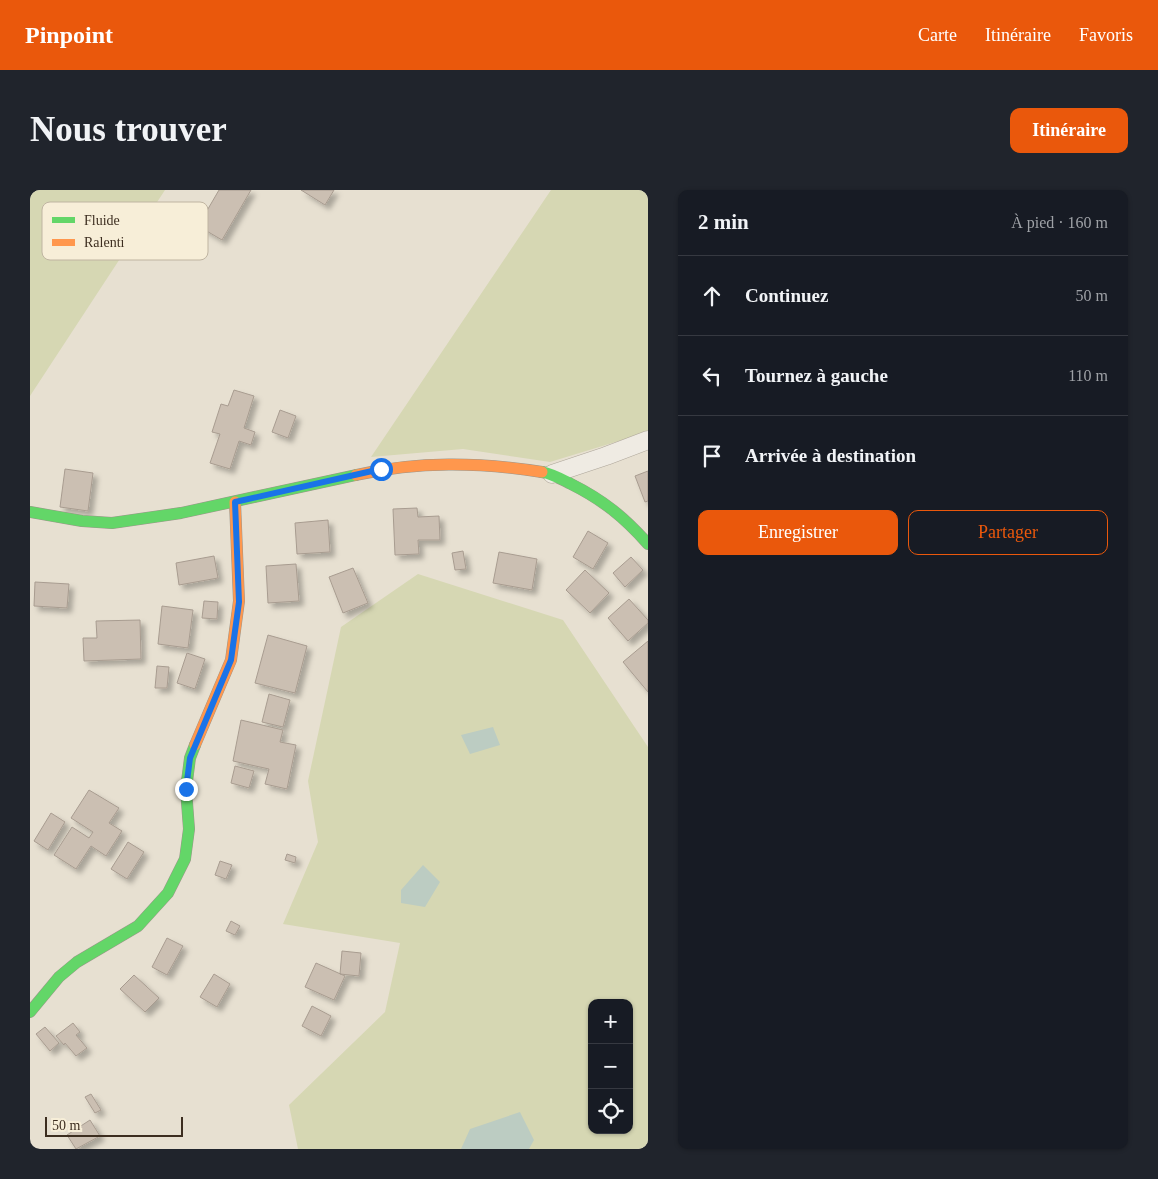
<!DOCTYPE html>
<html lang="fr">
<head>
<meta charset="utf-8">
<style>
	:root { --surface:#171b24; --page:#20242c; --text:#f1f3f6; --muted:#9ea1a6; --line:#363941; --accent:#ea580c }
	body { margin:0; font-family:Georgia,serif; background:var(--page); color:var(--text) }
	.controls { position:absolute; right:15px; bottom:15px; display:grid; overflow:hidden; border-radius:10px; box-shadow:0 1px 4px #0004 }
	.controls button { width:45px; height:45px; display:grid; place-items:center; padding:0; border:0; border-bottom:1px solid var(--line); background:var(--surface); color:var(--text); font:25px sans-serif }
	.scale { position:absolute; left:15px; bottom:12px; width:138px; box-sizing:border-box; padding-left:5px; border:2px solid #3d2e20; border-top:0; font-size:14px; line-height:18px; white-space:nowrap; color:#3d2e20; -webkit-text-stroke:4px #f7eed8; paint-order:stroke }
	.stop { position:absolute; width:15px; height:15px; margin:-11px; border:4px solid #1a73e8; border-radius:50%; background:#fff }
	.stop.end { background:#1a73e8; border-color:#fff; box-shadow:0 1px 5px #0008 }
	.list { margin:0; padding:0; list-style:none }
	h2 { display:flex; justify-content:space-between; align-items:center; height:65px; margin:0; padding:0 20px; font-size:21px }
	h2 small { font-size:16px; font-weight:400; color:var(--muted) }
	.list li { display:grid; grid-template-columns:32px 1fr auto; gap:15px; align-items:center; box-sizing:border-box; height:80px; padding:0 20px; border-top:1px solid var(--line) }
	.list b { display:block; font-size:19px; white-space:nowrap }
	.list em { font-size:16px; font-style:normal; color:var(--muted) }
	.actions { display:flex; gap:10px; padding:15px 20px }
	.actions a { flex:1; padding:11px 0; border:1px solid var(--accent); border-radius:10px; text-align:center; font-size:18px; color:var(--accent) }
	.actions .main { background:var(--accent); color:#fff }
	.icon { flex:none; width:28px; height:28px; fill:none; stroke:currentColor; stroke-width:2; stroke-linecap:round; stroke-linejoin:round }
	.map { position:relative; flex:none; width:618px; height:959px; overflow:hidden; border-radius:10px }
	header { display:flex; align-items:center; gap:30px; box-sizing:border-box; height:70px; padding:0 25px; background:var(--accent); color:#fff }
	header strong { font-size:24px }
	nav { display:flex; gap:28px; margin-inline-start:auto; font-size:18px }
	.intro { display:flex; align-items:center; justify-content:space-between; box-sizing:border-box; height:120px; padding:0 30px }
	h1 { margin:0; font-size:35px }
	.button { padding:12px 22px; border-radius:10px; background:var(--accent); color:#fff; font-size:18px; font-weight:700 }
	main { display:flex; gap:30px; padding:0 30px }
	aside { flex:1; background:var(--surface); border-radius:10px; box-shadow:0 1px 4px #0004 }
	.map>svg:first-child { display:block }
</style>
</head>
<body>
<header>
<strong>Pinpoint</strong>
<nav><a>Carte</a><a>Itinéraire</a><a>Favoris</a></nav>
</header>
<div class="intro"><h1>Nous trouver</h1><a class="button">Itinéraire</a></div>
<main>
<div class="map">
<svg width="618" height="959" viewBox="0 0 618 959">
	<defs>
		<filter id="shadow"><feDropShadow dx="4.5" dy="4.5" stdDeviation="2.5" flood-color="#0004"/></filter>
	</defs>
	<rect width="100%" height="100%" fill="#e7e0d1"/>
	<!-- green -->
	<path fill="#d6d7b3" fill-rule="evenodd" d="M 0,0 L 135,0 L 0,206 Z
		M 521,0 L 618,0 L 618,240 L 615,243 L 520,272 L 433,259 L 341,267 Z
		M 388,384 L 533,430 L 618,557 L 618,959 L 268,959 L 259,915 L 355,822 L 370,753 L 253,734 L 288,652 L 278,591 L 311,437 ZM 562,813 L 599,813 L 599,940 L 562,940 Z"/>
	<!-- water -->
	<path fill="#bcccc2" d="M 463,537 L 470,555 L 440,564 L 431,545 Z
		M 393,675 L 410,692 L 395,717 L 371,713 L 371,700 Z
		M 490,922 L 504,950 L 499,959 L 431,959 L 440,939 Z"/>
	<!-- building -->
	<path fill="#cbbfb2" stroke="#a89c90" filter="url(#shadow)" d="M 189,0 L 221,0 L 192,50 L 168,36 Z
		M 271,0 L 304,0 L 295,15 Z
		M 204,200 L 224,206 L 214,238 L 225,242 L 221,255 L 209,251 L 200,279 L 180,273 L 190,244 L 182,242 L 191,214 L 198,216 Z
		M 250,220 L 266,226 L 258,248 L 242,242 Z
		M 35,279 L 63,283 L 58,321 L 30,317 Z
		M 618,281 L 618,311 L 615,312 L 605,286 Z
		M 387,318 L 388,327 L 409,326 L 410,350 L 388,350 L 389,364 L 365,365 L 363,319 Z
		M 298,330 L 300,362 L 267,364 L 265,333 Z
		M 558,341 L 578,353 L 563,379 L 543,367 Z
		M 433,361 L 436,379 L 425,380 L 422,363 Z
		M 469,362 L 507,369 L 502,400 L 463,393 Z
		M 184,366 L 188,388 L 149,395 L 146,373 Z
		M 601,367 L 613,380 L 595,397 L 583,383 Z
		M 266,374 L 269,411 L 238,413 L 236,376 Z
		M 323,378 L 338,413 L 313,423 L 299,387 Z
		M 555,380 L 579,403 L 560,423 L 536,400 Z
		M 5,392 L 39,394 L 37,418 L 4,416 Z
		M 599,409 L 618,430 L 618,433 L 598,451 L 578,428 Z
		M 174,411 L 188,412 L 187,429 L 172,428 Z
		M 132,416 L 163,420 L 158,458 L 128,454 Z
		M 110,430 L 111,469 L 54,471 L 53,448 L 67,448 L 66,431 Z
		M 238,445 L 277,456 L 265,503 L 225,493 Z
		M 618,451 L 618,502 L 593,472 Z
		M 157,463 L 175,469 L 165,499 L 147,493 Z
		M 127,476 L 139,477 L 137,498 L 125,498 Z
		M 239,504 L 260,510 L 253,537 L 232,532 Z
		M 211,530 L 253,540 L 250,552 L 266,555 L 257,599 L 235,594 L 239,579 L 203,571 Z
		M 205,576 L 224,581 L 219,598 L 201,593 Z
		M 59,600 L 89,618 L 79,633 L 92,641 L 76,666 L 61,656 L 46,679 L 24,665 L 42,637 L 59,648 L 63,642 L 41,628 Z
		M 21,623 L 35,632 L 18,660 L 4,651 Z
		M 98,652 L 114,662 L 97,689 L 81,679 Z
		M 257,664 L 266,667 L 265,673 L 255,670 Z
		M 190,671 L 202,675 L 196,689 L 185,685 Z
		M 201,731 L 210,736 L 205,745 L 196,741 Z
		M 137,748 L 153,756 L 137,785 L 122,777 Z
		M 312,761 L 331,763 L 329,786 L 310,784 Z
		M 286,773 L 315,786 L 304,810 L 275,797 Z
		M 184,784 L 200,794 L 187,817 L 170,807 Z
		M 104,785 L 129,808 L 115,822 L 90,799 Z
		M 282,816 L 301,826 L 291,846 L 272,836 Z
		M 43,833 L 50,842 L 46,845 L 57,858 L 46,866 L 35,853 L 34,855 L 26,846 Z
		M 15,837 L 29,853 L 20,861 L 6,844 Z
		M 61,904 L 71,920 L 65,923 L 55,907 Z
		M 60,930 L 70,946 L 46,959 L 37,945 Z"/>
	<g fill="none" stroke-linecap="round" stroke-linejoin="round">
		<!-- street casing -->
		<g stroke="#ada599" stroke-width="19">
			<path id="street" d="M 522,284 L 576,266 L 618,250"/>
		</g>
		<!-- fast casing -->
		<g stroke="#9c958a" stroke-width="12">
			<path id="fast" d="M 512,282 C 523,284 531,289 541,294 C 573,310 594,327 618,354
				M 0,322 L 52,331 L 82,333 L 151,323 L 326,285
				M 0,822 L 29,787 L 47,772 L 108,736 L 138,703 L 155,669 L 159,639 L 156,599 L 160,568 L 165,555"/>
		</g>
		<!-- slow casing -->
		<g stroke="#9c958a" stroke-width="12">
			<path id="slow" d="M 326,285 C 389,271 448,272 512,282
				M 165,555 L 201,470 L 209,411 L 205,312"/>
		</g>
		<!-- street -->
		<use href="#street" stroke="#efebe3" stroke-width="18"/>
		<!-- fast -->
		<use href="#fast" stroke="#63d668" stroke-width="11"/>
		<!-- slow -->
		<use href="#slow" stroke="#ff974d" stroke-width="11"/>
	</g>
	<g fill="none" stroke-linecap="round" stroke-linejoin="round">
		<!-- route -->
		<path stroke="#1a73e8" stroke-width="6" d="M 156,599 L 160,568 L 201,470 L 209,412 L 205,312 L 351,279"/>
	</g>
	<!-- legend -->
	<rect x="12" y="12" width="166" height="58" rx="8" fill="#f7eed8" stroke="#bfb4a1" stroke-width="1"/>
	<rect x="22" y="27" width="23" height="6" fill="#63d668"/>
	<rect x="22" y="49" width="23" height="7" fill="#ff974d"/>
	<g font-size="14" fill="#3d2e20">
		<text x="54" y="35">Fluide</text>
		<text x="54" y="57">Ralenti</text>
	</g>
</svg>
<div class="controls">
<button>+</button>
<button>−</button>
<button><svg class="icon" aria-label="locate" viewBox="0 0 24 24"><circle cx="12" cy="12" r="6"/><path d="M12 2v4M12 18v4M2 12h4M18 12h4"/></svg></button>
</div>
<div class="scale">50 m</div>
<div class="stop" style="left:351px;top:279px"></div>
<div class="stop end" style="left:156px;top:599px"></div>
</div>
<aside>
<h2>2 min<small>À pied · 160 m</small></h2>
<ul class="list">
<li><svg class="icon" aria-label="ahead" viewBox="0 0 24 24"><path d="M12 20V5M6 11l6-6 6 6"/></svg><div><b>Continuez</b></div><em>50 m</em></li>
<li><svg class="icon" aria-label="left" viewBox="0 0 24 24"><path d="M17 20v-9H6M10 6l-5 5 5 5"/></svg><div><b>Tournez à gauche</b></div><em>110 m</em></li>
<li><svg class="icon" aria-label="arrive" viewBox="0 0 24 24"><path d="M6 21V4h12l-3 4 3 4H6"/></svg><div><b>Arrivée à destination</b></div></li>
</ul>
<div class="actions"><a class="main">Enregistrer</a><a>Partager</a></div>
</aside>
</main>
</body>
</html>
